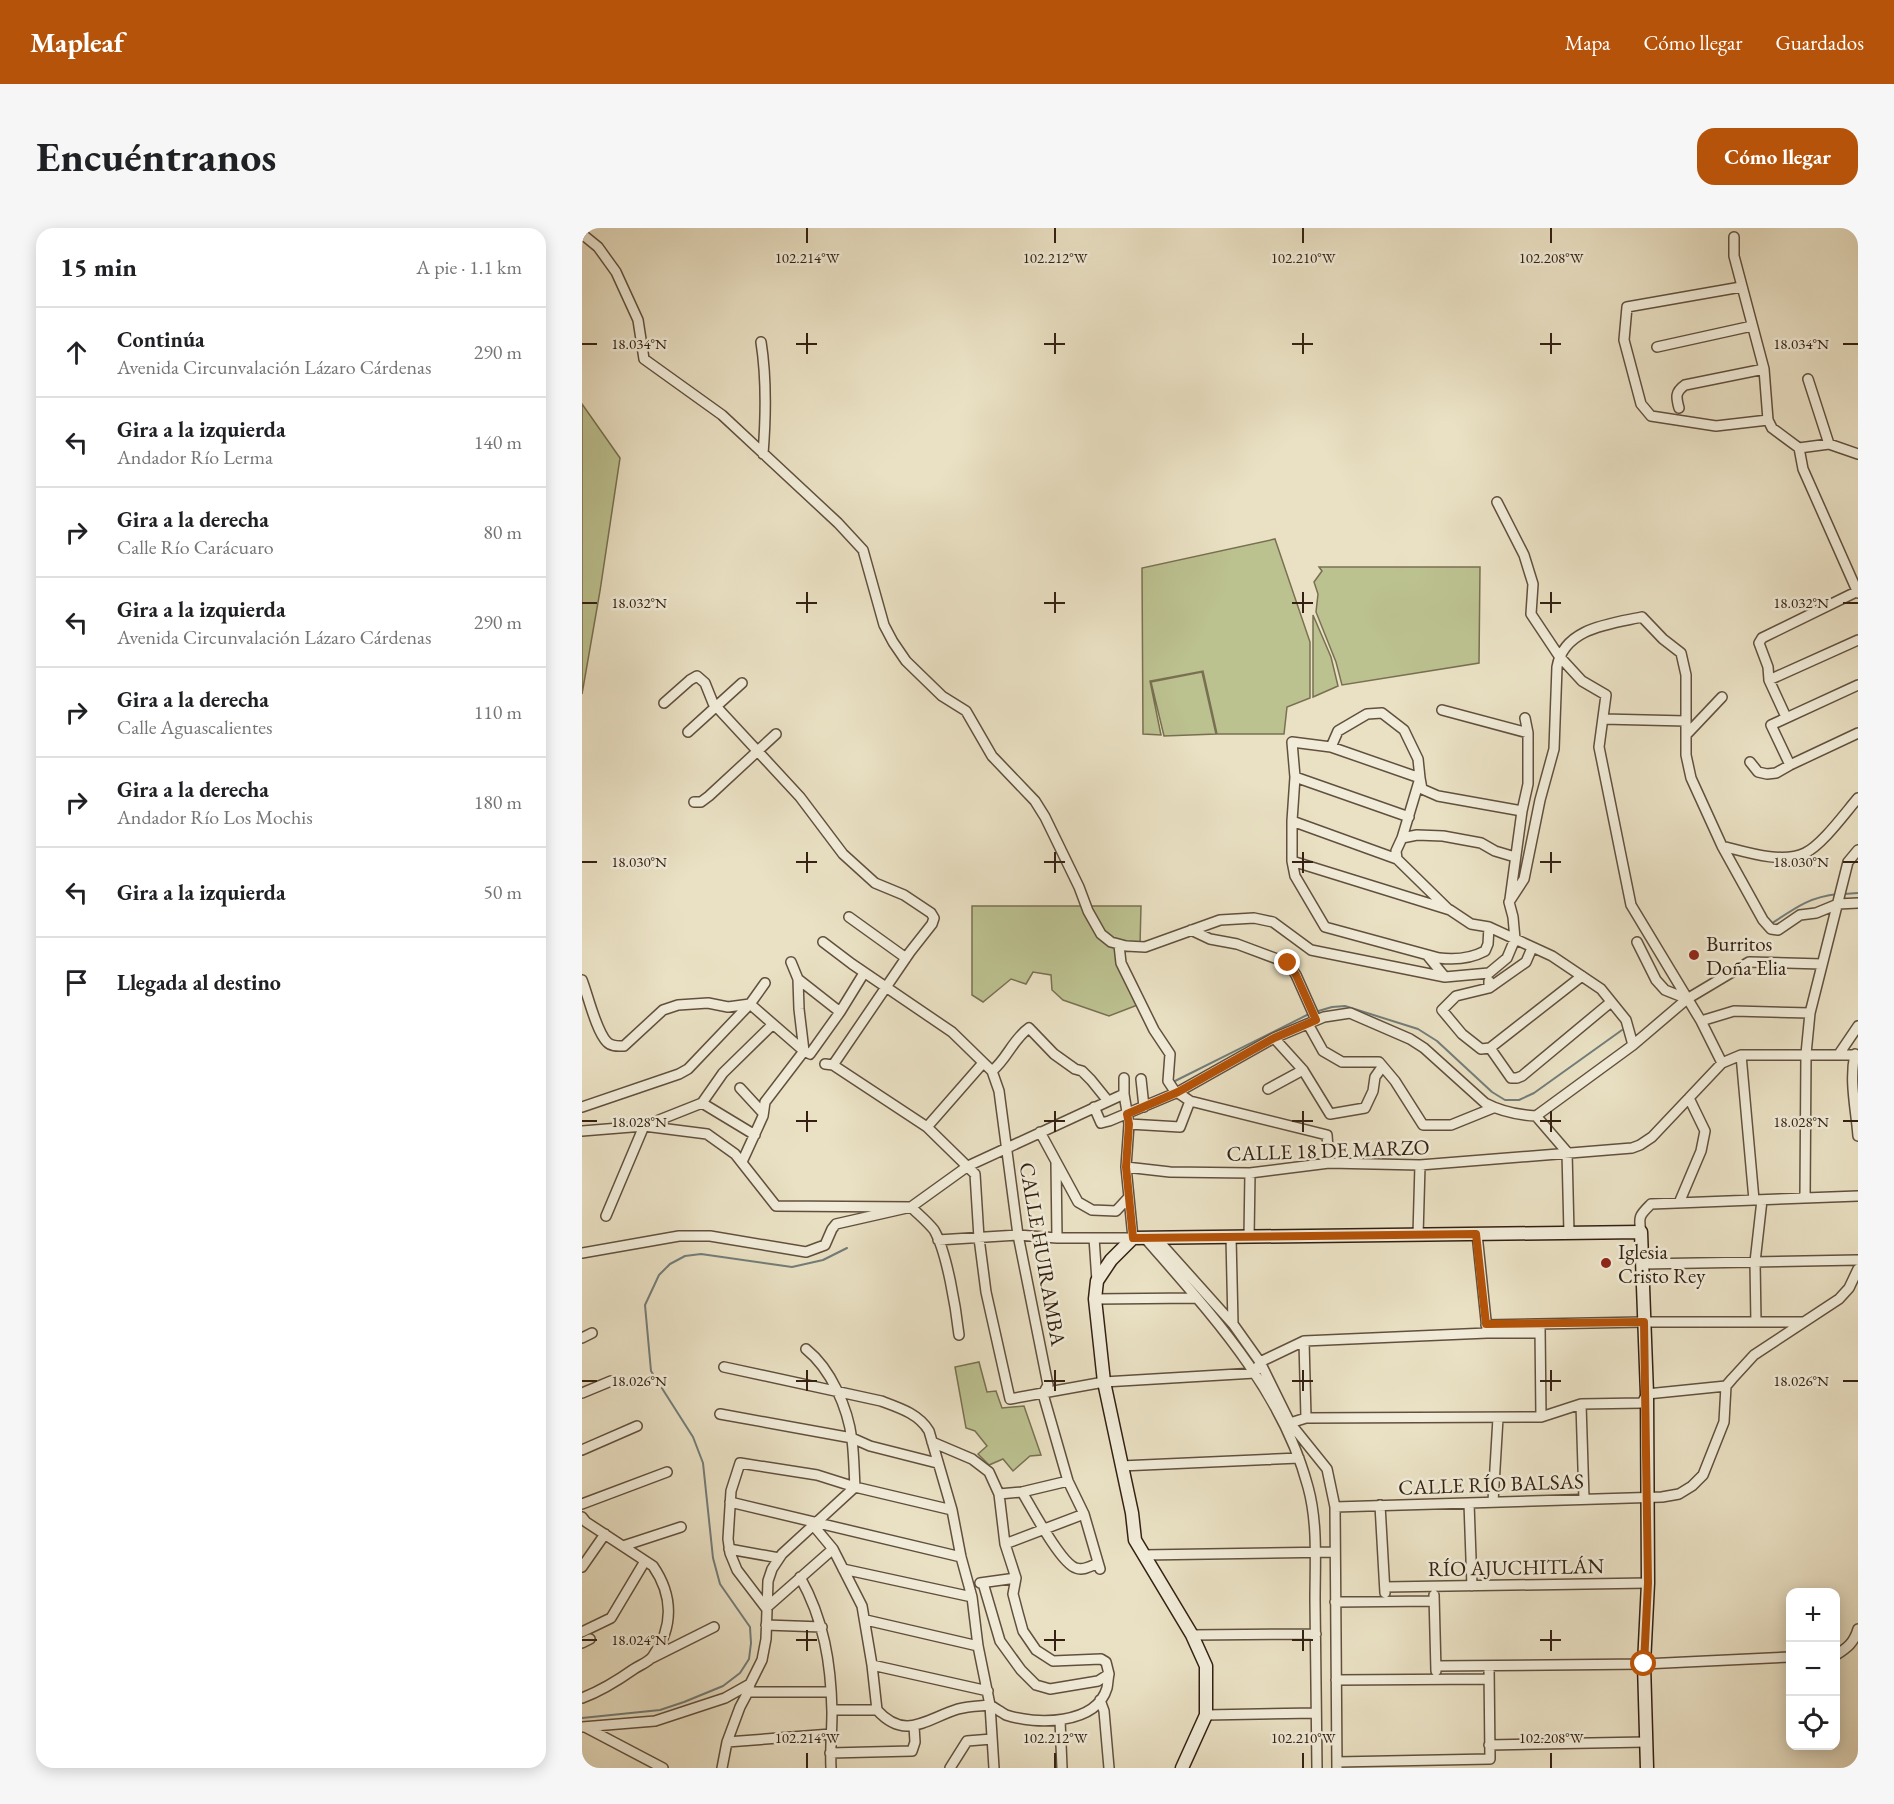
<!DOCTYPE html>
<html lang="es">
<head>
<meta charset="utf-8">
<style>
	:root { --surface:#fff; --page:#f6f6f6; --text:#202124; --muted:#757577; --line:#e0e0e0; --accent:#b45309 }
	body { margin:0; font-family:"EB Garamond",serif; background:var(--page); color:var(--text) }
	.controls { position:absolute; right:18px; bottom:18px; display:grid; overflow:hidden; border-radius:12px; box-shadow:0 3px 15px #0003 }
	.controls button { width:54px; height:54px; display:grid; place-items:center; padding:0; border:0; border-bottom:2px solid var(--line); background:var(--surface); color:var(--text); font:30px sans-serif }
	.stop { position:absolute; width:18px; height:18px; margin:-14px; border:4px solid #b45309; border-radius:50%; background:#fff }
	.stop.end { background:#b45309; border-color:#fff; box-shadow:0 2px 6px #0008 }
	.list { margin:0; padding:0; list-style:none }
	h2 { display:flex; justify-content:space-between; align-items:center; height:78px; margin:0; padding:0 24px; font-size:26px }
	h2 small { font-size:20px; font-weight:400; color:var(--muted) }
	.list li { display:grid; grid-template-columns:39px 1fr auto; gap:18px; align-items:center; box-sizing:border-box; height:90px; padding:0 24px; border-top:2px solid var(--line) }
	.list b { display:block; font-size:22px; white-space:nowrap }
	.list p { margin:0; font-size:20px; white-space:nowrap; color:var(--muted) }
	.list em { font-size:20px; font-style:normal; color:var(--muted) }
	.icon { flex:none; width:33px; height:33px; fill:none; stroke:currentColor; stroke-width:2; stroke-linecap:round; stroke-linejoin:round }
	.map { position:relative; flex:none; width:1276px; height:1540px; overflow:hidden; border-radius:18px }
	header { display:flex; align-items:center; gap:36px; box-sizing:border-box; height:84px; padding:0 30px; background:var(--accent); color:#fff }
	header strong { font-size:28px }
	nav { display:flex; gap:33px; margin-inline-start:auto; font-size:21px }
	.intro { display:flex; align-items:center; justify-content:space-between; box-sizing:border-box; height:144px; padding:0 36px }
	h1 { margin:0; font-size:42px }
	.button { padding:15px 27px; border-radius:18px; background:var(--accent); color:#fff; font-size:21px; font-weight:700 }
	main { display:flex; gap:36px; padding:0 36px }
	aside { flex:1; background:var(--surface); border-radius:18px; box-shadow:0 3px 15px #0003 }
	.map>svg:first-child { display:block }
</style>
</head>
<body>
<header>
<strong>Mapleaf</strong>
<nav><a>Mapa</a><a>Cómo llegar</a><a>Guardados</a></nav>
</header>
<div class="intro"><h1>Encuéntranos</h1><a class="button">Cómo llegar</a></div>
<main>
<aside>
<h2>15 min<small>A pie · 1.1 km</small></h2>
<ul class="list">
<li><svg class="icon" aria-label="ahead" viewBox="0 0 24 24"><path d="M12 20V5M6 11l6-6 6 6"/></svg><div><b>Continúa</b><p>Avenida Circunvalación Lázaro Cárdenas</p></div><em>290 m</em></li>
<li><svg class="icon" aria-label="left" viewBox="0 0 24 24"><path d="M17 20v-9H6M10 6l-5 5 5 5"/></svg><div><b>Gira a la izquierda</b><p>Andador Río Lerma</p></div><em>140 m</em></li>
<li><svg class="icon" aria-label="right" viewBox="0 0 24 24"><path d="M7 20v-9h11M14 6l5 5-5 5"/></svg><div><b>Gira a la derecha</b><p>Calle Río Carácuaro</p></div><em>80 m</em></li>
<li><svg class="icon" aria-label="left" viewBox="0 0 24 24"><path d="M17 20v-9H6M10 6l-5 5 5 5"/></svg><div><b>Gira a la izquierda</b><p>Avenida Circunvalación Lázaro Cárdenas</p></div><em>290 m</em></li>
<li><svg class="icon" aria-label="right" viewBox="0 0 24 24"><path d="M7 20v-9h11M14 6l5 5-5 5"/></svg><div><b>Gira a la derecha</b><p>Calle Aguascalientes</p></div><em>110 m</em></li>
<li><svg class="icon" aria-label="right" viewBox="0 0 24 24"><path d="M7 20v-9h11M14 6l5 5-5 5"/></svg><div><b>Gira a la derecha</b><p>Andador Río Los Mochis</p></div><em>180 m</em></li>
<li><svg class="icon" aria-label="left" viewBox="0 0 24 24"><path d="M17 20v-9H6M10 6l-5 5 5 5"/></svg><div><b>Gira a la izquierda</b></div><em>50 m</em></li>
<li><svg class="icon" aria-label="arrive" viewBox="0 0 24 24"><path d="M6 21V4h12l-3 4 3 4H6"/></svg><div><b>Llegada al destino</b></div></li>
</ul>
</aside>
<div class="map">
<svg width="1276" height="1540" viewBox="0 0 1276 1540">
	<rect width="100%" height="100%" fill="#eae1c4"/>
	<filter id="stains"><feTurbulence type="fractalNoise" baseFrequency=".00333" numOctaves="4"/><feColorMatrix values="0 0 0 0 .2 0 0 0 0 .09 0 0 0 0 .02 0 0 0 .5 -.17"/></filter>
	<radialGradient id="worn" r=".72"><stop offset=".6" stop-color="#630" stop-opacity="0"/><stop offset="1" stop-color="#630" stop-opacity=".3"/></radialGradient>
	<!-- green -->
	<path fill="#bcc190" stroke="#787051" stroke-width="1.5" d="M 0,176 L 38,230 L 18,363 L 0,466 Z
		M 693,311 L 728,414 L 728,470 L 705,479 L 702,506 L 635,506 L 621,443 L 568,453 L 579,507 L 561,506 L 560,340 Z
		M 737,339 L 898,339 L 897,435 L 760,457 L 754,434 L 734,384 L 736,366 L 732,354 L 740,343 Z
		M 731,387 L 749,429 L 756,458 L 731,469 Z
		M 620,444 L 634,506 L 582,508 L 569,454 Z
		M 390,678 L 502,678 L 515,702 L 535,717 L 558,776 L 527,788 L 481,772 L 470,762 L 469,747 L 451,744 L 444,756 L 429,751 L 401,774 L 390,767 Z
		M 506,678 L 559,678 L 558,717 L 545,717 L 520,705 Z
		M 397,1134 L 405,1164 L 414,1163 L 420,1180 L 442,1178 L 459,1227 L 448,1228 L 431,1243 L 421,1231 L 407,1237 L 396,1226 L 405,1218 L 393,1203 L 384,1200 L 373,1139 Z"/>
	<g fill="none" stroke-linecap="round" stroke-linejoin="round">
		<!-- stream -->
		<path stroke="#727d79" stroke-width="2" d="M 1262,666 L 1276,665
			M 1189,696 C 1213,680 1227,669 1256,666
			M 733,784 L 750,779 L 763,778 L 836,801 L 855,813 L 910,864 L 923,872 L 937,872 L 952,865 L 1040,802
			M 593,853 L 727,786
			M 0,1490 L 78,1482 L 102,1474 L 141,1458 L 158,1445 L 167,1431 L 169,1415 L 168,1399 L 138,1356 L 131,1330 L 121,1235 L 111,1209 L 69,1143 L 63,1077 L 77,1047 L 88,1036 L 103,1028 L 119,1026 L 210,1039 L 241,1032 L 265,1020"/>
		<!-- street casing -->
		<g stroke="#61503e" stroke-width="12">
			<path id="street" d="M 0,6 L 16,19 L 34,44 L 56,92 L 62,131 L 140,187 L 256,295 L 281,322 L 302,397 L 311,414 L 324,433 L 360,468 L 384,483 L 410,528 L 453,573 L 463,589 L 497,659 L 506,683 L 519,706 L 529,714 L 544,718 L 563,719 L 638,692 L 672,690 L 691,694 L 729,722 L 863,749 L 907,745 L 925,730 L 933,711 L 931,689 L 927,674 L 942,651 L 958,572 L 972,521 L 975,439 C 982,400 1027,396 1060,389 L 1081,411 L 1099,425 L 1104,447 L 1104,527 L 1109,550 L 1140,618 L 1181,692 L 1189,701 L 1196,702 L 1218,687 L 1234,685 L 1256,676 L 1276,675
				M 1152,9 L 1152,28 L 1182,141 L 1186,192 L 1190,200 L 1217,220 L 1221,241 L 1276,365
				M 1159,59 L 1045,79 L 1042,112 L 1059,176 L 1069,188 L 1134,198 L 1186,192
				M 179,114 C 185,152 184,188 181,226
				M 1075,119 L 1170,98
				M 1226,151 L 1247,216
				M 1097,180 C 1094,169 1093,164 1103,157 L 1182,141
				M 1217,220 L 1247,216 L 1276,226
				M 915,274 L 942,327 L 951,356 L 949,386 L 977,428 L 1000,453 L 1024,467 L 1017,519 L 1049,677 L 1119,793 L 1140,835
				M 1187,452 L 1276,412
				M 82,475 L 108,452 L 115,448 L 123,455 L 131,475 L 218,569 L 261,626 L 293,655 L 322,667 L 349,685 L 352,690 L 350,696 L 328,724 L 251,837 L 243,836
				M 860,482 L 946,505
				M 1204,489 L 1187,452 L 1186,439 L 1177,415 L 1180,410 L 1276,363
				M 1021,491 L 1104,493
				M 106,504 L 160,455
				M 1104,507 L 1140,469
				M 749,519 L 756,503 L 785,486 L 800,485 L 822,502 L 836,531 L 838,550 L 820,610
				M 1168,534 L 1176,544 L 1185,546 L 1194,545 L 1208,537 L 1276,505
				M 1208,537 L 1189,497 L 1276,457
				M 713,549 L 827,589
				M 112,574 L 119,574 L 127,568 L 194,506
				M 710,593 L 815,631 L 866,681
				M 1140,618 C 1164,624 1200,636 1223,625 C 1240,617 1263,585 1276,570
				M 815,631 L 814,623 L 820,610 L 835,607 L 861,608 L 899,615 L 913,623 L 933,629
				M 710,633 L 868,682 L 889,696 L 907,699 L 970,728 L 1019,761 L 1044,792 L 1051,817
				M 928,671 L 940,583 L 946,556 L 946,505 L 943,490
				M 267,689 L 324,730
				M 907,699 L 906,716 L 903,723 C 888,731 873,732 857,730 L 743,699 L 713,648 L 710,633 L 710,593 L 713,549 L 710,514 L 749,519 L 838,550 L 840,561 L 856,568 L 940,583
				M 609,702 L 628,711 L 655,716 L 706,735 L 714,747 L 734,792
				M 241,714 L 270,736 L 370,804 L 410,843 L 417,863 L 436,1007 L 466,1157 L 461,1166 L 486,1253 L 502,1286 L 518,1341
				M 1055,714 L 1074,752 L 1083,762 L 1103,770
				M 537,717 L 539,735 L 572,802 L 588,826 L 586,853 L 592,862 L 608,873 L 745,907 L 747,935
				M 845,727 L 863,749
				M 209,734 L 216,751 L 217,781 L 222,823
				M 216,751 L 258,784
				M 0,752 C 6,767 14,803 25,814 C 30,819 36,818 42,818 L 81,782 L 96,777 L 126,775 L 146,779 L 168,776
				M 907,753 L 907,760 L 944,734 L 950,720
				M 907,760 L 874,768 L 860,782 L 880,806 L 899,821 L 908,820 L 929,850 L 935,850 L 940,848 L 1029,774
				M 168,776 L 222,823
				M 1119,793 L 1152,783 L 1228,785
				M 726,796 L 741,823 L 760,834 L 797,834 L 813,853 L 841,897 L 869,897 L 911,880
				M 692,810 L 721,842 L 748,886
				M 908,820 L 1000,748
				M 1257,826 L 1276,798
				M 1273,826 C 1267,853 1274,881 1276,908
				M 1159,827 L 1172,972
				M 251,837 L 345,899 L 393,946 L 397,1010 L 404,1064 L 428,1171 L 522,1154 L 673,1145 L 678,1134 L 722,1113 L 905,1105 L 958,1105
				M 410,843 C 425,831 431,811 447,800 L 472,826 L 493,841 L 500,843 L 509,852 L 526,873
				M 559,851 L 562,879
				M 158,860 L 181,885
				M 686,861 L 721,842
				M 120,875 L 141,845 L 191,796
				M 120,875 L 173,907
				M 0,879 L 97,846 L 106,841 L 168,776 L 183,755
				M 512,879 L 519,895 L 527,893 L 596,864 L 692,810 L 742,789 L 768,785 L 828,811 L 842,820 L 903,875 C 920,884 936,887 954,888 L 1051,817 L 1105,771 L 1167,734 L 1240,736
				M 748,886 L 783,880 L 791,863 L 793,849 L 800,839
				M 954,888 L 985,924 L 987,1005
				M 547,896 L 598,899 L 608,873
				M 345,899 L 401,835
				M 0,903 L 62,898 L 125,906 L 153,926 L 194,978 L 329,979 C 336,986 346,994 352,1002 C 365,1024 374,1081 377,1107
				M 458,904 L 496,974 L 510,982 L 534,983 L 546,970
				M 160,934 L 181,888 L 183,874 L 222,823 L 228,826 L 258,784 L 282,745
				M 474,935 L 475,1010
				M 544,939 L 588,944 L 668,945 L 747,935 L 838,937 L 1050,920 L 1058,917 L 1070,909 L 1140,835 L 1159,827 L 1276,827
				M 1223,970 L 1224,826 L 1228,785 L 1266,634 L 1276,622
				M 1097,975 L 1119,923 L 1123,903 L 1107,870
				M 24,988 L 62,898 L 120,875
				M 1059,1004 C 1056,988 1058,987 1069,976 L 1276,968
				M 895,1006 L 905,1102
				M 836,1007 L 838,937
				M 649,1009 L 651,1096
				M 667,1009 L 668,945
				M 512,1010 L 515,1053
				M 563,1010 C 628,1085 700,1161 726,1259 C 736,1295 733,1335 733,1372 C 734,1428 734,1484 735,1540
				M 574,1010 L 651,1096 L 678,1134 L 708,1195 L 745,1241 L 753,1279 L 755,1540
				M 356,1012 L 436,1007 L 475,1010 L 551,1010 L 544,939 L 547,896 L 542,866 L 542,850
				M 0,1025 L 97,1008 L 128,1008 L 224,1024 L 243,1017 L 250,1001 L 254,996 L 329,979 L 386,938 L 542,866
				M 1061,1036 L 1276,1032
				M 513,1071 L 614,1070
				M 1174,1094 L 1173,1034 L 1180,972
				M 904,1097 L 1062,1094 L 1222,1094
				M 958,1099 L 959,1189
				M 0,1110 L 10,1105
				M 722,1113 L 724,1190
				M 142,1139 L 299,1173 C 318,1180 337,1186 347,1203 L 370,1282 L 379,1329 L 390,1369 L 396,1418 L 408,1477 L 412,1540
				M 0,1165 L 29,1153
				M 999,1176 L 1002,1271
				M 138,1186 L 270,1210 L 288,1218 L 355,1235
				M 708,1195 L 724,1190 L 959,1189 L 999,1176 L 1060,1175 L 1065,1166 L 1144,1158
				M 350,1214 L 390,1231 L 407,1244 L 417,1266 L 423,1316 L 434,1350 L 431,1366 L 436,1385 L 441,1403 L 454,1422 L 471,1433 L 519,1431 L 524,1434 L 527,1446
				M 0,1222 L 55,1198
				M 539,1238 L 717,1230
				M 440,1264 C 449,1279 479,1336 494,1340 C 501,1343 509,1338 516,1335
				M 417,1266 L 440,1264 L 486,1253
				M 148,1274 L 379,1329
				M 911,1274 L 916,1190
				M 887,1275 L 890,1358
				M 0,1276 L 85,1244
				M 798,1277 L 803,1365
				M 753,1279 L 1080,1269 L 1097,1266 L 1110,1258 L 1121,1247 L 1142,1194 L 1144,1158 L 1150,1151 L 1172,1127 L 1257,1071 L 1267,1060 L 1276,1041
				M 0,1289 L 4,1294 L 71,1338 C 91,1367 92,1399 71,1428 C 67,1434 58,1437 52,1441 C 35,1453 19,1463 0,1470
				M 231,1297 L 251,1321 L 280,1378 L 290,1437 L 295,1482 C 323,1513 344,1491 376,1481 C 386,1478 398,1478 408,1477
				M 423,1316 L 502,1286
				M 41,1318 L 99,1299
				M 147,1321 L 197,1330
				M 251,1321 L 184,1380 L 155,1342 L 148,1325 L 146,1311 L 149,1263 L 158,1235 L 235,1247 L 273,1259 L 370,1282
				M 561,1327 L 753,1324
				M 0,1339 L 23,1306
				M 261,1341 L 390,1369
				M 218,1349 C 242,1392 249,1435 250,1484 C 250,1503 248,1521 249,1540
				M 398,1355 L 434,1350
				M 401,1355 L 418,1413 L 439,1442 L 454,1457 L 468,1461 L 516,1453 L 527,1446 C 526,1450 526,1455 525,1460 C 514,1497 454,1497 424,1487 C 419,1484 413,1480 408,1477
				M 803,1359 L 1066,1355
				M 852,1367 L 854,1443
				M 753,1374 L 852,1373
				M 284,1392 L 396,1418
				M 184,1397 L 240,1399
				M 0,1404 L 29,1390 L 63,1333
				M 610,1407 L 734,1406
				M 0,1415 L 8,1411
				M 1254,1427 C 1265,1420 1272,1415 1276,1401
				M 70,1430 L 132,1399
				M 290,1437 L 406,1463
				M 854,1438 L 1062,1436 L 1208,1429
				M 754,1452 L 907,1451
				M 166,1464 L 248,1464
				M 518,1472 L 522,1483 L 527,1540
				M 250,1482 L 295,1482
				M 624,1487 L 734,1485
				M 478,1492 L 480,1540
				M 0,1499 L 73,1493 L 143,1470 L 168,1456
				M 3,1499 L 81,1540
				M 145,1514 L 249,1506
				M 907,1517 L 1064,1514
				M 248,1525 L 330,1523 L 333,1514 L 332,1498
				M 755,1534 L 908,1531 L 907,1438
				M 140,1540 L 145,1514 L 158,1479 L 166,1464 L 168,1456 L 180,1432 L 184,1411 L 186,1353 L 190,1341 L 200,1326 L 273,1259 C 272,1243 272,1227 270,1212 C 266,1180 249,1141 224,1121
				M 368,1540 L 385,1513 L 410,1511"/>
		</g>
		<!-- secondary casing -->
		<g stroke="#332012" stroke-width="15">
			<path id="secondary" d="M 600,1540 L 624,1487 L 624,1438 L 610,1407 L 553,1312 L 550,1285 L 522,1154 L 513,1071 L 515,1053 L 529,1032 L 551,1010 L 1059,1004 L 1065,1166 L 1066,1355 L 1062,1436 L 1065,1540"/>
		</g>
		<!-- street -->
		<use href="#street" stroke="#f1ecd9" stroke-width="9"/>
		<!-- secondary -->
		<use href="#secondary" stroke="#f1ecd9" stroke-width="12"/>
	</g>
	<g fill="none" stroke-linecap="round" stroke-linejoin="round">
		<!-- route -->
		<path stroke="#b45309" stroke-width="8" d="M 706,735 L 714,747 L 734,792 L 692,810 L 596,864 L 545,886 L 547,896 L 544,939 L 551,1010 L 894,1006 L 904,1096 L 1062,1094 L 1066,1355 L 1062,1436"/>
	</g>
	<!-- ticks -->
	<path fill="none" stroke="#332012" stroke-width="2" d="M 225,0 L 225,15M 473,0 L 473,15M 721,0 L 721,15M 969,0 L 969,15M 225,105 L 225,126M 473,105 L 473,126M 721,105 L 721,126M 969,105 L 969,126M 0,116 L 15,116M 214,116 L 235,116M 462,116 L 483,116M 710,116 L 731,116M 958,116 L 979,116M 1261,116 L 1276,116M 225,364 L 225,385M 473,364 L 473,385M 721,364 L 721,385M 969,364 L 969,385M 0,375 L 15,375M 214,375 L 235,375M 462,375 L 483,375M 710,375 L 731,375M 958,375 L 979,375M 1261,375 L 1276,375M 225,624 L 225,645M 473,624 L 473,645M 721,624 L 721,645M 969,624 L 969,645M 0,634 L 15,634M 214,634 L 235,634M 462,634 L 483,634M 710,634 L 731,634M 958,634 L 979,634M 1261,634 L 1276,634M 225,883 L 225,904M 473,883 L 473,904M 721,883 L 721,904M 969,883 L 969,904M 0,893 L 15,893M 214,893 L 235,893M 462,893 L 483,893M 710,893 L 731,893M 958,893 L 979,893M 1261,893 L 1276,893M 225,1142 L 225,1163M 473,1142 L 473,1163M 721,1142 L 721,1163M 969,1142 L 969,1163M 0,1153 L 15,1153M 214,1153 L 235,1153M 462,1153 L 483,1153M 710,1153 L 731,1153M 958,1153 L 979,1153M 1261,1153 L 1276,1153M 225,1402 L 225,1423M 473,1402 L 473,1423M 721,1402 L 721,1423M 969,1402 L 969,1423M 0,1412 L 15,1412M 214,1412 L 235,1412M 462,1412 L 483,1412M 710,1412 L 731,1412M 958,1412 L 979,1412M 225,1525 L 225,1540M 473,1525 L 473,1540M 721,1525 L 721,1540M 969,1525 L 969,1540"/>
	<!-- markers -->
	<g fill="#8f2418" stroke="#f1ecd9" stroke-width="2">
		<circle cx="1112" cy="727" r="6"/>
		<circle cx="1024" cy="1035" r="6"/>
	</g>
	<g text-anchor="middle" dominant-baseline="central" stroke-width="5" stroke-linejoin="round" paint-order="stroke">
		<!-- poi labels -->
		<g font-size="21" fill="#332012" stroke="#f1ecd9" text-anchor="start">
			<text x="1124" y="715">Burritos<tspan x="1124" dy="24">Doña Elia</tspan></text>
			<text x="1036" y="1023">Iglesia<tspan x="1036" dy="24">Cristo Rey</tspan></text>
		</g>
		<!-- street labels -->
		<g font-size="21" fill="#332012" stroke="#f1ecd9">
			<text transform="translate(746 922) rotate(-2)">CALLE 18 DE MARZO</text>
			<text transform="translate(461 1026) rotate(80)">CALLE HUIRAMBA</text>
			<text transform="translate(909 1256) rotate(-2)">CALLE RÍO BALSAS</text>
			<text transform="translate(934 1339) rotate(-1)">RÍO AJUCHITLÁN</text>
		</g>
	</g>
	<g font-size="15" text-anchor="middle" fill="#332012" stroke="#f1ecd9" stroke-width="5" stroke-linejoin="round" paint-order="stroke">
		<text x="225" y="35">102.214°W</text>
		<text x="473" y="35">102.212°W</text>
		<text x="721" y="35">102.210°W</text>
		<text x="969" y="35">102.208°W</text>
		<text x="57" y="121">18.034°N</text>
		<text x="1219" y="121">18.034°N</text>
		<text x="57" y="380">18.032°N</text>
		<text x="1219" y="380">18.032°N</text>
		<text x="57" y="639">18.030°N</text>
		<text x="1219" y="639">18.030°N</text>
		<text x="57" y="899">18.028°N</text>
		<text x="1219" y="899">18.028°N</text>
		<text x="57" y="1158">18.026°N</text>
		<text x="1219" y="1158">18.026°N</text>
		<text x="57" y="1417">18.024°N</text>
		<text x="225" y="1515">102.214°W</text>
		<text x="473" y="1515">102.212°W</text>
		<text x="721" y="1515">102.210°W</text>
		<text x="969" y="1515">102.208°W</text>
	</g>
	<rect width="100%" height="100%" filter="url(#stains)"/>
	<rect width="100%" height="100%" fill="url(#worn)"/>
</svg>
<div class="controls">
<button>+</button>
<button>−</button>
<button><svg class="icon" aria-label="locate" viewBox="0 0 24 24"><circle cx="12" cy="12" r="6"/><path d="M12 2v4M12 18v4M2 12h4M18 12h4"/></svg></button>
</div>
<div class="stop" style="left:1062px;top:1436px"></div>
<div class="stop end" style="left:706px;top:735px"></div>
</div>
</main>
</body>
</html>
